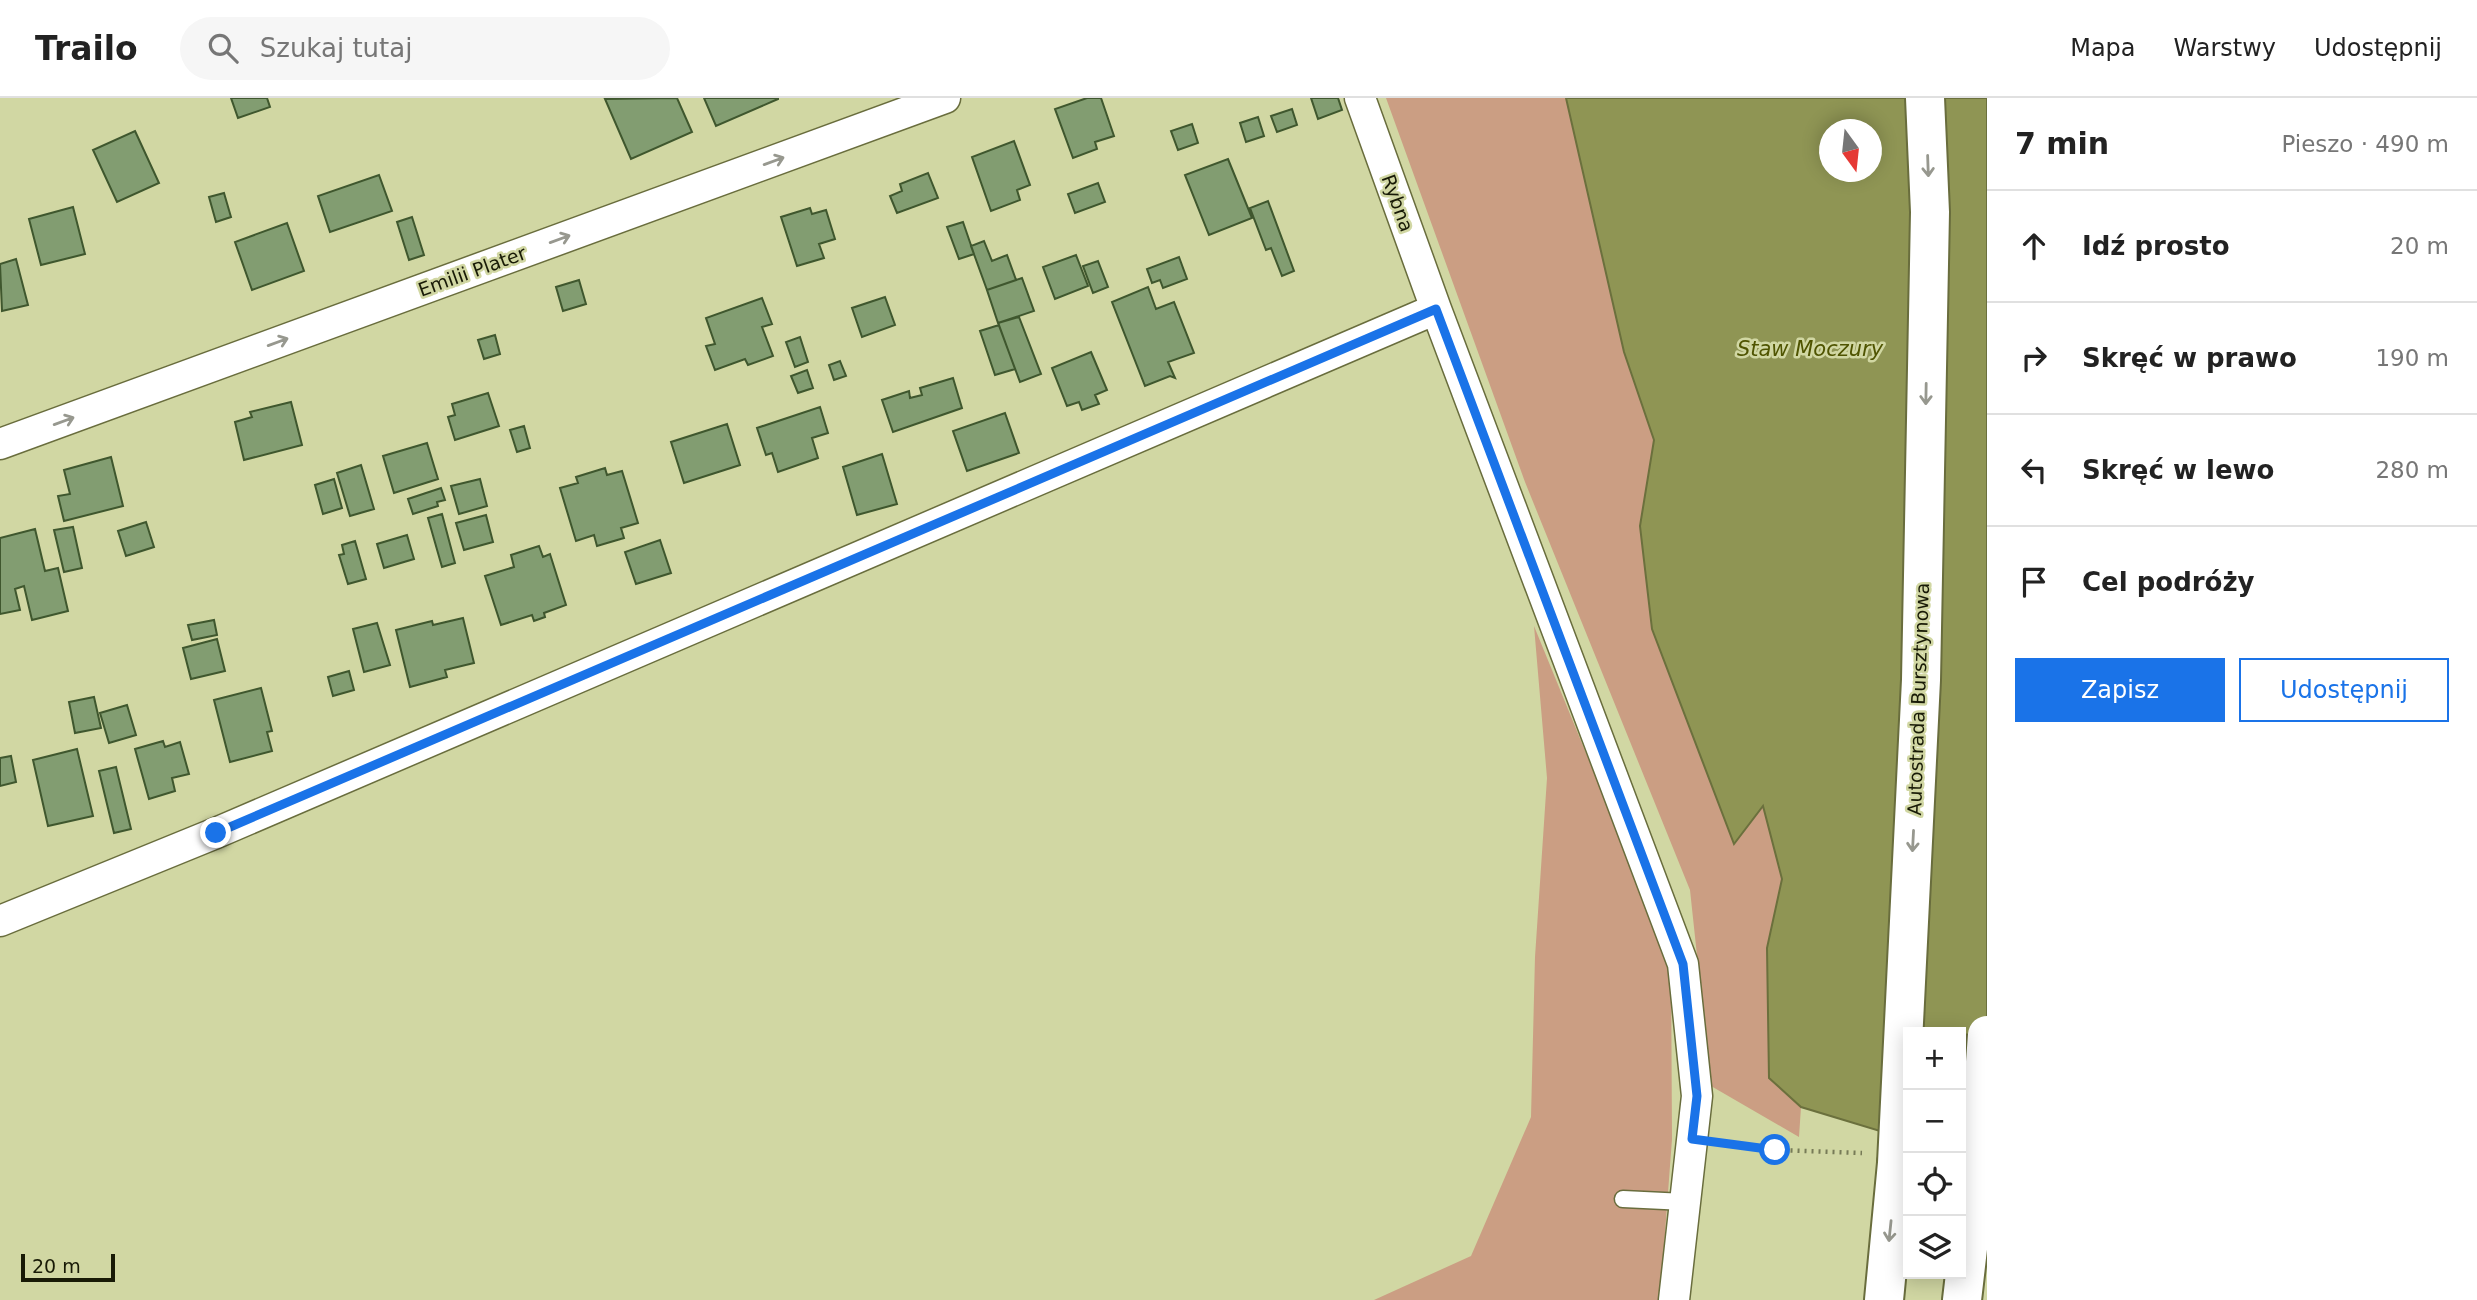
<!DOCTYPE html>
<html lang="pl">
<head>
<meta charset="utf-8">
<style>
	:root { --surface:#fff; --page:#f6f6f6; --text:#222; --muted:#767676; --line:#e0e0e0; --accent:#1a73e8 }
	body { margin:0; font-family:"DejaVu Sans",sans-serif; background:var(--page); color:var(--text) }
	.controls { position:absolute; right:21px; bottom:21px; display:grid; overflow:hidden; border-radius:0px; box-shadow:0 4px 18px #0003 }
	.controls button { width:63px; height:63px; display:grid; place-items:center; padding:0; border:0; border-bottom:2px solid var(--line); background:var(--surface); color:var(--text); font:35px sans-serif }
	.compass { position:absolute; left:1819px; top:21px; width:63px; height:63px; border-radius:50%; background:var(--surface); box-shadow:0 4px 18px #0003; rotate:165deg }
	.scale { position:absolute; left:21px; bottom:18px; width:94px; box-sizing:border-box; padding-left:7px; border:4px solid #181a06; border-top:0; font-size:19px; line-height:24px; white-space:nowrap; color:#181a06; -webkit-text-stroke:5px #d1d7a3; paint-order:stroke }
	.stop { position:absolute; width:21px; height:21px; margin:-16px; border:5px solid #1a73e8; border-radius:50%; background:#fff }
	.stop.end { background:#1a73e8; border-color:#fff; box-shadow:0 2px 7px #0008 }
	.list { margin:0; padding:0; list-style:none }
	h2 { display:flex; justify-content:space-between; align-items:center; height:91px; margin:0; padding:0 28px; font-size:30px }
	h2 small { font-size:23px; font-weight:400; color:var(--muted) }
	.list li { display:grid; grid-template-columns:46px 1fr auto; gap:21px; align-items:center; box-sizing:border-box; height:112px; padding:0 28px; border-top:2px solid var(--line) }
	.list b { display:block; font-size:26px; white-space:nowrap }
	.list em { font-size:23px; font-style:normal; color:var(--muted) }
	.actions { display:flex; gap:14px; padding:21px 28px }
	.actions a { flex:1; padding:16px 0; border:2px solid var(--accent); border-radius:0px; text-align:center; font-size:24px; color:var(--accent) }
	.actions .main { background:var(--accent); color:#fff }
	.icon { flex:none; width:38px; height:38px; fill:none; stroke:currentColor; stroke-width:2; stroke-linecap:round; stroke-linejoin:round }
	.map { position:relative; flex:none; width:1987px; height:1202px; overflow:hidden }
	header { display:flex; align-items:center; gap:42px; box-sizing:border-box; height:98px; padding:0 35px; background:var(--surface); border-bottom:2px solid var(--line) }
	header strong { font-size:33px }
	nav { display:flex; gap:38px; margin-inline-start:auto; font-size:24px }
	.search { width:490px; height:63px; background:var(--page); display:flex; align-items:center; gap:18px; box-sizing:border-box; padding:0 24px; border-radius:38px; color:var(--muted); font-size:26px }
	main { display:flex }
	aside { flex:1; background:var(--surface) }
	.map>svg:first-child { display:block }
</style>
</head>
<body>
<header>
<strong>Trailo</strong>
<div class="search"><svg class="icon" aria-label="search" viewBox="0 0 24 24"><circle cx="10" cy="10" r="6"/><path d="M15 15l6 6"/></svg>Szukaj tutaj</div>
<nav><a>Mapa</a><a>Warstwy</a><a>Udostępnij</a></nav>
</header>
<main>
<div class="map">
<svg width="1987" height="1202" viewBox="0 0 1987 1202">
	<rect width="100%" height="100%" fill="#d1d7a3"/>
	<!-- green -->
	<path fill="#cb9e83" d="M 1386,0 L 1566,0 L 1624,254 L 1654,342 L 1640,428 L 1734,745 L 1763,708 L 1782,781 L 1767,850 L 1769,980 L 1801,1009 L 1799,1039 L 1711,988 L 1690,792 L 1525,384 Z
		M 1534,528 L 1671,863 L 1672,1041 L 1660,1202 L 1374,1202 L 1471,1158 L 1531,1019 L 1535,859 L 1547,680 Z"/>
	<!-- water -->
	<path fill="#8f9554" stroke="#6b703d" stroke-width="2" fill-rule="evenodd" d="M 1566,0 L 1987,0 L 1987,1043 L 1961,1042 L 1961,934 L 1908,934 L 1903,1040 L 1801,1009 L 1769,980 L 1767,850 L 1782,781 L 1763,708 L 1734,746 L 1652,531 L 1640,428 L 1654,342 L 1624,254 ZM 1829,32 L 1871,32 L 1871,74 L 1829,74 Z"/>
	<!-- building -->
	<path fill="#829d71" stroke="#3f572e" stroke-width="2" d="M 231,0 L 267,0 L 270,9 L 238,20 Z
		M 677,0 L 692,34 L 631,61 L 605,1 Z
		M 704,0 L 778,0 L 778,1 L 716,28 Z
		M 1087,0 L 1101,0 L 1114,38 L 1095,44 L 1097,51 L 1073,60 L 1055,11 Z
		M 1311,0 L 1338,0 L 1342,12 L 1318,21 Z
		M 1292,11 L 1297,27 L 1277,34 L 1271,18 Z
		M 1258,19 L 1264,38 L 1246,44 L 1240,25 Z
		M 1192,26 L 1198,45 L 1178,52 L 1171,33 Z
		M 135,33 L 159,85 L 117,104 L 93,52 Z
		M 1014,43 L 1030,87 L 1017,92 L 1020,102 L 991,113 L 972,59 Z
		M 1228,61 L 1252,120 L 1209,137 L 1185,77 Z
		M 928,75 L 938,100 L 897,115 L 890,98 L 902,93 L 900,86 Z
		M 379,77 L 392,113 L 330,134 L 318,98 Z
		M 1098,85 L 1105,104 L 1075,115 L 1068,96 Z
		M 224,95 L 231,119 L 216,124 L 209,99 Z
		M 1268,103 L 1294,173 L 1282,178 L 1271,150 L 1266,152 L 1250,110 Z
		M 73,109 L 85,156 L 41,167 L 29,121 Z
		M 810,110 L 812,116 L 826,112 L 835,141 L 819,146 L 824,160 L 797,168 L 781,119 Z
		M 412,119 L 424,157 L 409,162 L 397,124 Z
		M 963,124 L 974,156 L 959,161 L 947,129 Z
		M 287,125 L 304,173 L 252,192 L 235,144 Z
		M 984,143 L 992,163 L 1007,157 L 1016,182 L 987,192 L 971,148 Z
		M 1076,157 L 1088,188 L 1055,201 L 1043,169 Z
		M 1179,159 L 1187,181 L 1163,190 L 1160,182 L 1152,185 L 1147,171 Z
		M 16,161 L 28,207 L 2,213 L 0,166 Z
		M 1098,163 L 1108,189 L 1093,195 L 1083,168 Z
		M 1022,180 L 1034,213 L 998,225 L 987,192 Z
		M 579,182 L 586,206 L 563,213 L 556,189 Z
		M 1148,189 L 1156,211 L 1174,204 L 1194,255 L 1168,264 L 1175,280 L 1170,278 L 1145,288 L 1112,204 Z
		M 885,199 L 895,227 L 862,239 L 852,210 Z
		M 762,200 L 772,226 L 762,229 L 773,258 L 748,267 L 745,261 L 715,272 L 706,248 L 715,246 L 706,220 Z
		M 1019,219 L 1041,276 L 1020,284 L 998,225 Z
		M 999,227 L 1015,271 L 995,277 L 980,233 Z
		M 495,237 L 500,256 L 484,261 L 478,242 Z
		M 800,239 L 808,264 L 795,269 L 786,244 Z
		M 1091,254 L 1107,292 L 1095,297 L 1099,306 L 1082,312 L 1079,304 L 1067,308 L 1052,270 Z
		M 840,263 L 846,278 L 834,282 L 829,267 Z
		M 807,272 L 813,290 L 798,295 L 791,278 Z
		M 953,280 L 962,310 L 893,334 L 882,302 L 909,293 L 910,300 L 922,297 L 920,290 Z
		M 488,295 L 499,328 L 455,342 L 448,319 L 455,317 L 452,306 Z
		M 291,304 L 302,347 L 244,362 L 235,324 L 252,319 L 250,314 Z
		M 820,309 L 828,335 L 812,340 L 818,360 L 778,374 L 772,355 L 766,357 L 757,330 Z
		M 1005,315 L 1019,355 L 967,373 L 953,333 Z
		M 727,326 L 740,367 L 684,385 L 671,344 Z
		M 524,328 L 530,350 L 517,354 L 510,332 Z
		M 427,345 L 438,381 L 394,395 L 383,358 Z
		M 882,356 L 897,406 L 857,417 L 843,369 Z
		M 111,359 L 123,408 L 64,423 L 58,398 L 70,396 L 64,372 Z
		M 361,367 L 374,411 L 350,418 L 337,375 Z
		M 605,370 L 607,377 L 622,373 L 638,425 L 621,430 L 624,440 L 597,448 L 594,437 L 576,443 L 560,390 L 578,385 L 576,379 Z
		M 334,381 L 342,410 L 323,416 L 315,387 Z
		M 480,381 L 487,408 L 459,416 L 451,388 Z
		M 441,390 L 445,402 L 437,404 L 438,408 L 413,416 L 408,401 Z
		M 442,416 L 455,465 L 442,469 L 428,420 Z
		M 486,417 L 493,444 L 464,452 L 456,425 Z
		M 146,424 L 154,449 L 126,458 L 118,433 Z
		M 73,429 L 82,470 L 64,474 L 54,432 Z
		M 35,431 L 45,473 L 58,470 L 68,513 L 32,522 L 24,488 L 15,491 L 20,512 L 0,516 L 0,440 Z
		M 407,437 L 414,461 L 384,470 L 377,446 Z
		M 660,442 L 671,475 L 636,486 L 625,454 Z
		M 355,443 L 366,481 L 348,486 L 339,457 L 344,456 L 342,447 Z
		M 539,448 L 543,459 L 550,456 L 566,507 L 544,515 L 545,519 L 534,523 L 532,517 L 501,527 L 485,478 L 514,469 L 511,457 Z
		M 463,520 L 474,565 L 445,572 L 447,579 L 410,589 L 396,532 L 432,523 L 433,527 Z
		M 214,522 L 217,537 L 192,542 L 188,527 Z
		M 377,525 L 390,567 L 364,574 L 353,531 Z
		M 217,541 L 225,573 L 191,581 L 183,550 Z
		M 349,573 L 354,592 L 333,598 L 328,579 Z
		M 261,590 L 272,633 L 267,634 L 272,653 L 230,664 L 214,602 Z
		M 94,599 L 101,630 L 75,635 L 69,604 Z
		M 127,607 L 136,637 L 109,645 L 100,615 Z
		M 163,643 L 165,649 L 180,644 L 189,676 L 172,680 L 175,693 L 149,701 L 135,651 Z
		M 77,651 L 93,718 L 48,728 L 33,662 Z
		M 11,658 L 16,684 L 0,688 L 0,660 Z
		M 116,669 L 131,731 L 114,735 L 99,673 Z"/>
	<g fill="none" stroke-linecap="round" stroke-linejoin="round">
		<!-- service casing -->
		<g stroke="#696d3d" stroke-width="19">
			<path id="service" d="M 1623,1101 L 1685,1104"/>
		</g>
		<!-- minor casing -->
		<g stroke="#696d3d" stroke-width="33">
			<path id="minor" d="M 1360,0 L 1436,211 L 1683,866 L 1697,998 L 1674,1202
				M 0,346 L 945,0
				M 0,823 L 216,735 L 1436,211"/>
		</g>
		<!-- motorway casing -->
		<g stroke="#696d3d" stroke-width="42">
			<path id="motorway" d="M 1884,1202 L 1897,1065
				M 1962,1202 L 1977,1073"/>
		</g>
		<!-- path -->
		<path stroke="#777b57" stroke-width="4.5" stroke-dasharray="2 5" stroke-linecap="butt" d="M 1721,1045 L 1775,1052 L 1862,1055"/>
		<!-- service -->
		<use href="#service" stroke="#fff" stroke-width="16"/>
		<!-- minor -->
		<use href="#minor" stroke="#fff" stroke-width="30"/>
		<!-- motorway -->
		<use href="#motorway" stroke="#fff" stroke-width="38"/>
		<!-- motorway-bridge casing -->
		<g stroke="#696d3d" stroke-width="42" stroke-linecap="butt">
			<path id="motorway-bridge" d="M 1897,1065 L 1921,582 L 1930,114 L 1925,0
				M 1977,1073 L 1987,937"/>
		</g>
		<!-- motorway-bridge -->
		<use href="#motorway-bridge" stroke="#fff" stroke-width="38"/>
	</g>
	<!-- one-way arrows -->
	<defs><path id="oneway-shaft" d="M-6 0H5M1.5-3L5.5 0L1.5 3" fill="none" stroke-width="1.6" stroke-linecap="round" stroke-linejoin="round" transform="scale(1.75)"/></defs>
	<g stroke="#97988f">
		<use href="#oneway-shaft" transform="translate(774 63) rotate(-20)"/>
		<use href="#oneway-shaft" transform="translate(1928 68) rotate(88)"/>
		<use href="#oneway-shaft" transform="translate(560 141) rotate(-20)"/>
		<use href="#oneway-shaft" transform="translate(278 244) rotate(-20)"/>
		<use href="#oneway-shaft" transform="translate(1926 296) rotate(91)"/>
		<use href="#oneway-shaft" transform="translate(64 323) rotate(-20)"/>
		<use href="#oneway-shaft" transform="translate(1913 743) rotate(93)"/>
		<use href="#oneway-shaft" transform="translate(1890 1133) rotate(96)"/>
	</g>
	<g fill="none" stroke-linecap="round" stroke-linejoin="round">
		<!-- route -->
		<path stroke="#1a73e8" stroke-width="9" d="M 216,735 L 1436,211 L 1683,866 L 1697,998 L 1692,1041 L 1775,1052"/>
	</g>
	<g text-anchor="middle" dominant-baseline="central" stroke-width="5" stroke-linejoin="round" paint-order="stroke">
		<!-- street labels -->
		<g font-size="19" fill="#181a06" stroke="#d1d7a3">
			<text transform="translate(1398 105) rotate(70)">Rybna</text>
			<text transform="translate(472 173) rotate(-20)">Emilii Plater</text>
			<text transform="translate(1918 601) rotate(-88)">Autostrada Bursztynowa</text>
		</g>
		<!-- water labels -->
		<g font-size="21" font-style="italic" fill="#4f5401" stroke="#d1d7a3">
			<text x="1810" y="251">Staw Moczury</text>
		</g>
	</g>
</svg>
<div class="controls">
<button>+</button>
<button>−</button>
<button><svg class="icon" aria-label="locate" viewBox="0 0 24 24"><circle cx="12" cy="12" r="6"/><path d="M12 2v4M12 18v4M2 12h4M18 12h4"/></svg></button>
<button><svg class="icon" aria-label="layers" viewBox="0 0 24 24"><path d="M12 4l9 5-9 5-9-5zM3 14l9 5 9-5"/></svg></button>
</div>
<svg class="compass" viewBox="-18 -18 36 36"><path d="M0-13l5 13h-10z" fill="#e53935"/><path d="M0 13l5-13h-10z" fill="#767676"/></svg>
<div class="scale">20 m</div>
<div class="stop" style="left:1775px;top:1052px"></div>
<div class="stop end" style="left:216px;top:735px"></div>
</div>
<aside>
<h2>7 min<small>Pieszo · 490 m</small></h2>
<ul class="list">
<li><svg class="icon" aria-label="ahead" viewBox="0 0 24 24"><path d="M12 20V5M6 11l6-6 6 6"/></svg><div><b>Idź prosto</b></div><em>20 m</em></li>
<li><svg class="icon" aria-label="right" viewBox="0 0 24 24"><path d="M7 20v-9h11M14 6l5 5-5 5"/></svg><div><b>Skręć w prawo</b></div><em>190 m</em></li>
<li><svg class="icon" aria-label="left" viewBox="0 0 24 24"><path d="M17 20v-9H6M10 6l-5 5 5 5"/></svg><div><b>Skręć w lewo</b></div><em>280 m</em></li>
<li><svg class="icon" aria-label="arrive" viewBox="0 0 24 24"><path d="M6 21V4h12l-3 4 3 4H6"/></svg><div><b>Cel podróży</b></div></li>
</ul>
<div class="actions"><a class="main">Zapisz</a><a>Udostępnij</a></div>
</aside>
</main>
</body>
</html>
